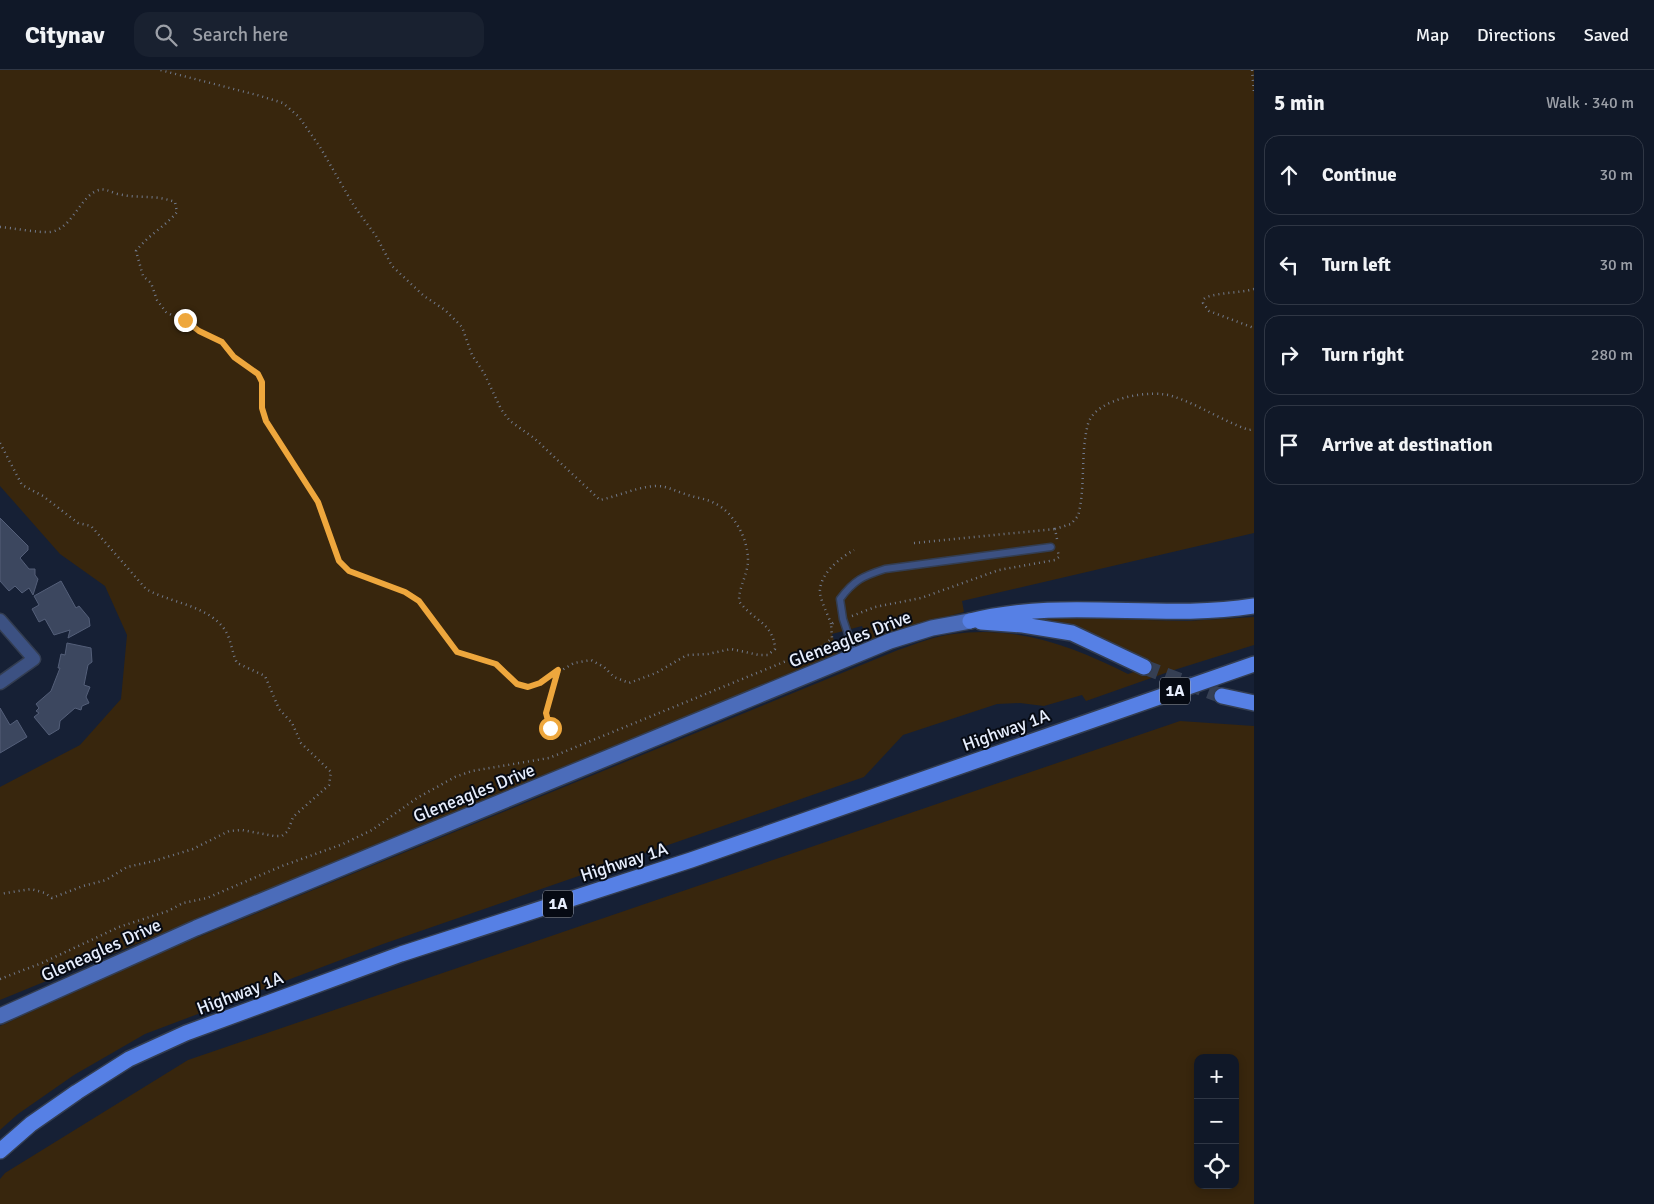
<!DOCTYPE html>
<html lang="en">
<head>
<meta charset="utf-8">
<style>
	:root { --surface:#101828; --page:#192130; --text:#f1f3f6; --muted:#9ca0a8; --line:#303745 }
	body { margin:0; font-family:Signika,sans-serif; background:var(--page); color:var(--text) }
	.controls { position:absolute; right:15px; bottom:15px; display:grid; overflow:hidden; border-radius:10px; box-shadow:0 2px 8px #0003 }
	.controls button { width:45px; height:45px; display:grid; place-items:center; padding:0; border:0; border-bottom:1px solid var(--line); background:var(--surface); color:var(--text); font:25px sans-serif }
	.stop { position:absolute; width:15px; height:15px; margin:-11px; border:4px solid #eea73d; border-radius:50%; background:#fff }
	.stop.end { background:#eea73d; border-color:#fff; box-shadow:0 1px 5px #0008 }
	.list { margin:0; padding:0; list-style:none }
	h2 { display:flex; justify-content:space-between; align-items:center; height:65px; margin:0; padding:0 20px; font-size:21px }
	h2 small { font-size:16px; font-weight:400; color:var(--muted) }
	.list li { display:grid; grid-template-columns:32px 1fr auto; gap:15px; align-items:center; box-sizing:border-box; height:80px; margin:0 10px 10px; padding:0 10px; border:1px solid var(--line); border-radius:15px }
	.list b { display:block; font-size:19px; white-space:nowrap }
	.list em { font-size:16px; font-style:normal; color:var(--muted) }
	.icon { flex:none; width:28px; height:28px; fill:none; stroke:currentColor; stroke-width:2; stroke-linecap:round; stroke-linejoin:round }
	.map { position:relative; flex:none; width:1254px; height:1134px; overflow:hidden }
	header { display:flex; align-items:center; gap:30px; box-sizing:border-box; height:70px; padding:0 25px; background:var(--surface); border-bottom:1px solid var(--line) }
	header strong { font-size:24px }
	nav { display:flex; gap:28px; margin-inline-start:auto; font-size:18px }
	.search { width:350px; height:45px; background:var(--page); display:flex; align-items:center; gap:12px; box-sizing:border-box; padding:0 18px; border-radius:15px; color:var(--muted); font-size:19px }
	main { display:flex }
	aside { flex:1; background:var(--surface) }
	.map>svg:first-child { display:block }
</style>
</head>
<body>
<header>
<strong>Citynav</strong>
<div class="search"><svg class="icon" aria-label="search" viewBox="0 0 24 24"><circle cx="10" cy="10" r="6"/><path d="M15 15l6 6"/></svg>Search here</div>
<nav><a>Map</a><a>Directions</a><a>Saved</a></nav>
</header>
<main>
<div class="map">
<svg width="1254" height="1134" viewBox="0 0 1254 1134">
	<rect width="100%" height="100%" fill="#162035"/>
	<!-- green -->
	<path fill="#38260d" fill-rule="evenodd" d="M 0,0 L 1254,0 L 1254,463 L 962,531 L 964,542 L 927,552 L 869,574 L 862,556 L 832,564 L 839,586 L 0,930 L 0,717 L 80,675 L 121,629 L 127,565 L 105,516 L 60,484 L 0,416 Z
		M 1024,547 L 1187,551 L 1254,547 L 1254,575 L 1174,600 L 1086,631 L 1082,625 L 1044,636 L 1020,633 L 997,634 L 903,665 L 864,707 L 383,874 L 145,964 L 74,1005 L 18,1044 L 0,1060 L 0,956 L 157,884 L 898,580 C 916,574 935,566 953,564 C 1016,555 1073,576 1128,604 L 1153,595 L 1113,576 Z
		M 1180,651 L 1254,656 L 1254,1134 L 0,1134 L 0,1109 L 5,1103 L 188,990 ZM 1198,988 L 1235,988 L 1235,1115 L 1198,1115 Z"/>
	<!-- building -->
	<path fill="#3c475f" stroke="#545f79" d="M 0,448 L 28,476 L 28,480 L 20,488 L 29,499 L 35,499 L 35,505 L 38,509 L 33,525 L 29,518 L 22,523 L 15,516 L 9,521 L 0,511 Z
		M 61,511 L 76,538 L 79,536 L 89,548 L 90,556 L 68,568 L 70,560 L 54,565 L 45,549 L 39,552 L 32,539 L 39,535 L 34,526 Z
		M 67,573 L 91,578 L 92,592 L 88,595 L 84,615 L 90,617 L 86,627 L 89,633 L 82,636 L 81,640 L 75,638 L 60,651 L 59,659 L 49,665 L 34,647 L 39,643 L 36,641 L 39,638 L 36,634 L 51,621 L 60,598 L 58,598 L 61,584 L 65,585 Z
		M 0,638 L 10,655 L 17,650 L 27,667 L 0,683 Z"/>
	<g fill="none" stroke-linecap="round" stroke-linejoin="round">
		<!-- primary-tunnel -->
		<path stroke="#353f53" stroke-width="15" stroke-dasharray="15 8" stroke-linecap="butt" d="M 1144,597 L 1222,626"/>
		<!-- lane casing -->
		<g stroke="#333d51" stroke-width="9">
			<path id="lane" d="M 855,585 L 843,549 L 840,529 C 854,510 863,506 885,499 L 1051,477"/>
		</g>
		<!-- street casing -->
		<g stroke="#333d51" stroke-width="15">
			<path id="street" d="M 0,550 L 34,589 L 0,613"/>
		</g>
		<!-- secondary casing -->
		<g stroke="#333d51" stroke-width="18">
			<path id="secondary" d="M 0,946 L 196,858 L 890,571 L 932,558 L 970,551"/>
		</g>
		<!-- primary casing -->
		<g stroke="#333d51" stroke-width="18">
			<path id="primary" d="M 970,551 C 1063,527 1160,551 1254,536
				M 981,552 L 1023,555 L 1072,563 L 1144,597
				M 1222,626 L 1254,633
				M 0,1081 L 31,1054 L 77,1022 L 129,989 L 186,963 L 401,884 L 691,790 L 1254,594"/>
		</g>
		<!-- path -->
		<path stroke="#727b8d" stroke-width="2.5" stroke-dasharray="1 4" stroke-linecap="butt" d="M 1252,0 L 1254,22
			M 0,157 C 13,158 39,163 50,162 C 72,159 78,130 96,121 C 104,117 110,122 118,124 C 138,129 154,124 175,132 L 177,142 C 166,156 148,165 136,181 L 143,206 L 151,213 L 157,230 L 166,242 L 222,272 L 234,287 L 258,304 L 262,312 L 262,338 L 266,351 L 318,432 L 339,491 L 349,501 L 405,523 L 419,531 L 457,582 L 496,594 L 517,614 L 528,617 L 540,613 L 574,593 L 591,590 L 604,597 L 614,607 L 629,613 L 656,603 L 687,585 L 708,584 L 731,579 L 759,585 L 768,585 L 775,579 C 774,553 752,550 739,531 C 739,516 748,504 748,490 C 748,469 734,442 714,433 C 705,428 695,428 685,424 C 675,421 667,416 656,416 C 636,417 619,426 600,430 L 534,368 L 510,351 L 501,339 L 484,303 L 472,285 L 462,257 L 445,240 L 424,226 L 392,196 L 376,166 L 354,136 L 320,77 L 299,47 L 283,33 L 257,25 L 160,0
			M 1254,219 C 1241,223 1209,223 1204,229 L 1203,233 L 1209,241 L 1254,258
			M 0,373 L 22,415 L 43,426 L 78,453 L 91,456 L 146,519 C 170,533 208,535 225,560 C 231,569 232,583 237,593 L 265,606 L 279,639 L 292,653 L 301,673 L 331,702 L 329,715 L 293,747 L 288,761 L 282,766 L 274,766 L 242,760 L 229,761 L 193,779 L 154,791 L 127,797 L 106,810 L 83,816 L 52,828 L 45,823 L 31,819 L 0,824
			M 1057,469 L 1055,459 L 1071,454 L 1078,446 C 1086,416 1080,384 1088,354 C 1095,328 1153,318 1175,327 C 1201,336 1223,351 1249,360 L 1254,359
			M 914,473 L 1055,459
			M 852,546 L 875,537 L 921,528 L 999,500 L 1055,490 L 1059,487 L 1058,482
			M 831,554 C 828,544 819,529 820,519 C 822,502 840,488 854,480
			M 550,658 L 546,643 L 558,600
			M 0,909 L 42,893 L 119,857 L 168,841 L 183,833 L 207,828 L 282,796 L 343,774 L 372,760 L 417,728 L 455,707 L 472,701 L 549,688 L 823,576 L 832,568 L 831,554 L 835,552"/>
		<!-- lane -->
		<use href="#lane" stroke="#3c5182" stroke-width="6"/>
		<!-- street -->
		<use href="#street" stroke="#3c5182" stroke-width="12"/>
		<!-- secondary -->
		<use href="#secondary" stroke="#4b6cba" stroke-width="15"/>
		<!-- primary -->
		<use href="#primary" stroke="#5680e5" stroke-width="15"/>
	</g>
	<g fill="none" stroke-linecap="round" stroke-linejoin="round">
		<!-- route -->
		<path stroke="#eea73d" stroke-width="6" d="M 185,250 L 199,261 L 222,272 L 234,287 L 258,304 L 262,312 L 262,338 L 266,351 L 318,432 L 339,491 L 349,501 L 405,522 L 419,531 L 457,582 L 496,594 L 517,614 L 528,617 L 540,613 L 558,600 L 546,643 L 550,658"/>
	</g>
	<g text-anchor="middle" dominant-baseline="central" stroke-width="4" stroke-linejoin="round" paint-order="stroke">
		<!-- shield labels -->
		<g fill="#060a13" stroke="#a4aab7" stroke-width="1">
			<rect x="1160" y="607.5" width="30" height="27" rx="4"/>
			<rect x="543" y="820.5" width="30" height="27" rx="4"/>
		</g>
		<g font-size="16" font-weight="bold" fill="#e7eefd">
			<text x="1175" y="621">1A</text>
			<text x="558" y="834">1A</text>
		</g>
		<!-- street labels -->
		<g font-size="18" fill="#e7eefd" stroke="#060a13">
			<text transform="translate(850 569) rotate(-21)">Gleneagles Drive</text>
			<text transform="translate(1006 660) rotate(-20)">Highway 1A</text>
			<text transform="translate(474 723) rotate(-22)">Gleneagles Drive</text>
			<text transform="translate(624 792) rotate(-18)">Highway 1A</text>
			<text transform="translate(101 880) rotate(-24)">Gleneagles Drive</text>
			<text transform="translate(240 923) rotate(-21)">Highway 1A</text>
		</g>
	</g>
</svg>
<div class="controls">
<button>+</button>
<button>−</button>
<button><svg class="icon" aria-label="locate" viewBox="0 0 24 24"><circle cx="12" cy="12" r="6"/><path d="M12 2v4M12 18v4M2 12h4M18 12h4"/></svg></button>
</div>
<div class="stop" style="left:550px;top:658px"></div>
<div class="stop end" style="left:185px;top:250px"></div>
</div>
<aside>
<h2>5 min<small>Walk · 340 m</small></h2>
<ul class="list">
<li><svg class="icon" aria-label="ahead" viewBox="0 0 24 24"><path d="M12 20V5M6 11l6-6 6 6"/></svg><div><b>Continue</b></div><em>30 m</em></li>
<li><svg class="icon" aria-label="left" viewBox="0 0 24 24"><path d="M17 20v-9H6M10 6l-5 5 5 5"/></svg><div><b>Turn left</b></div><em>30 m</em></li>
<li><svg class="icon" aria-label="right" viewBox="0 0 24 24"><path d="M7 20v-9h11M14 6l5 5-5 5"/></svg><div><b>Turn right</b></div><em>280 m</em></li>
<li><svg class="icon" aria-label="arrive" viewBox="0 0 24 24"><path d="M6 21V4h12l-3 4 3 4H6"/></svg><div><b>Arrive at destination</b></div></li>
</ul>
</aside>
</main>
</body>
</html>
